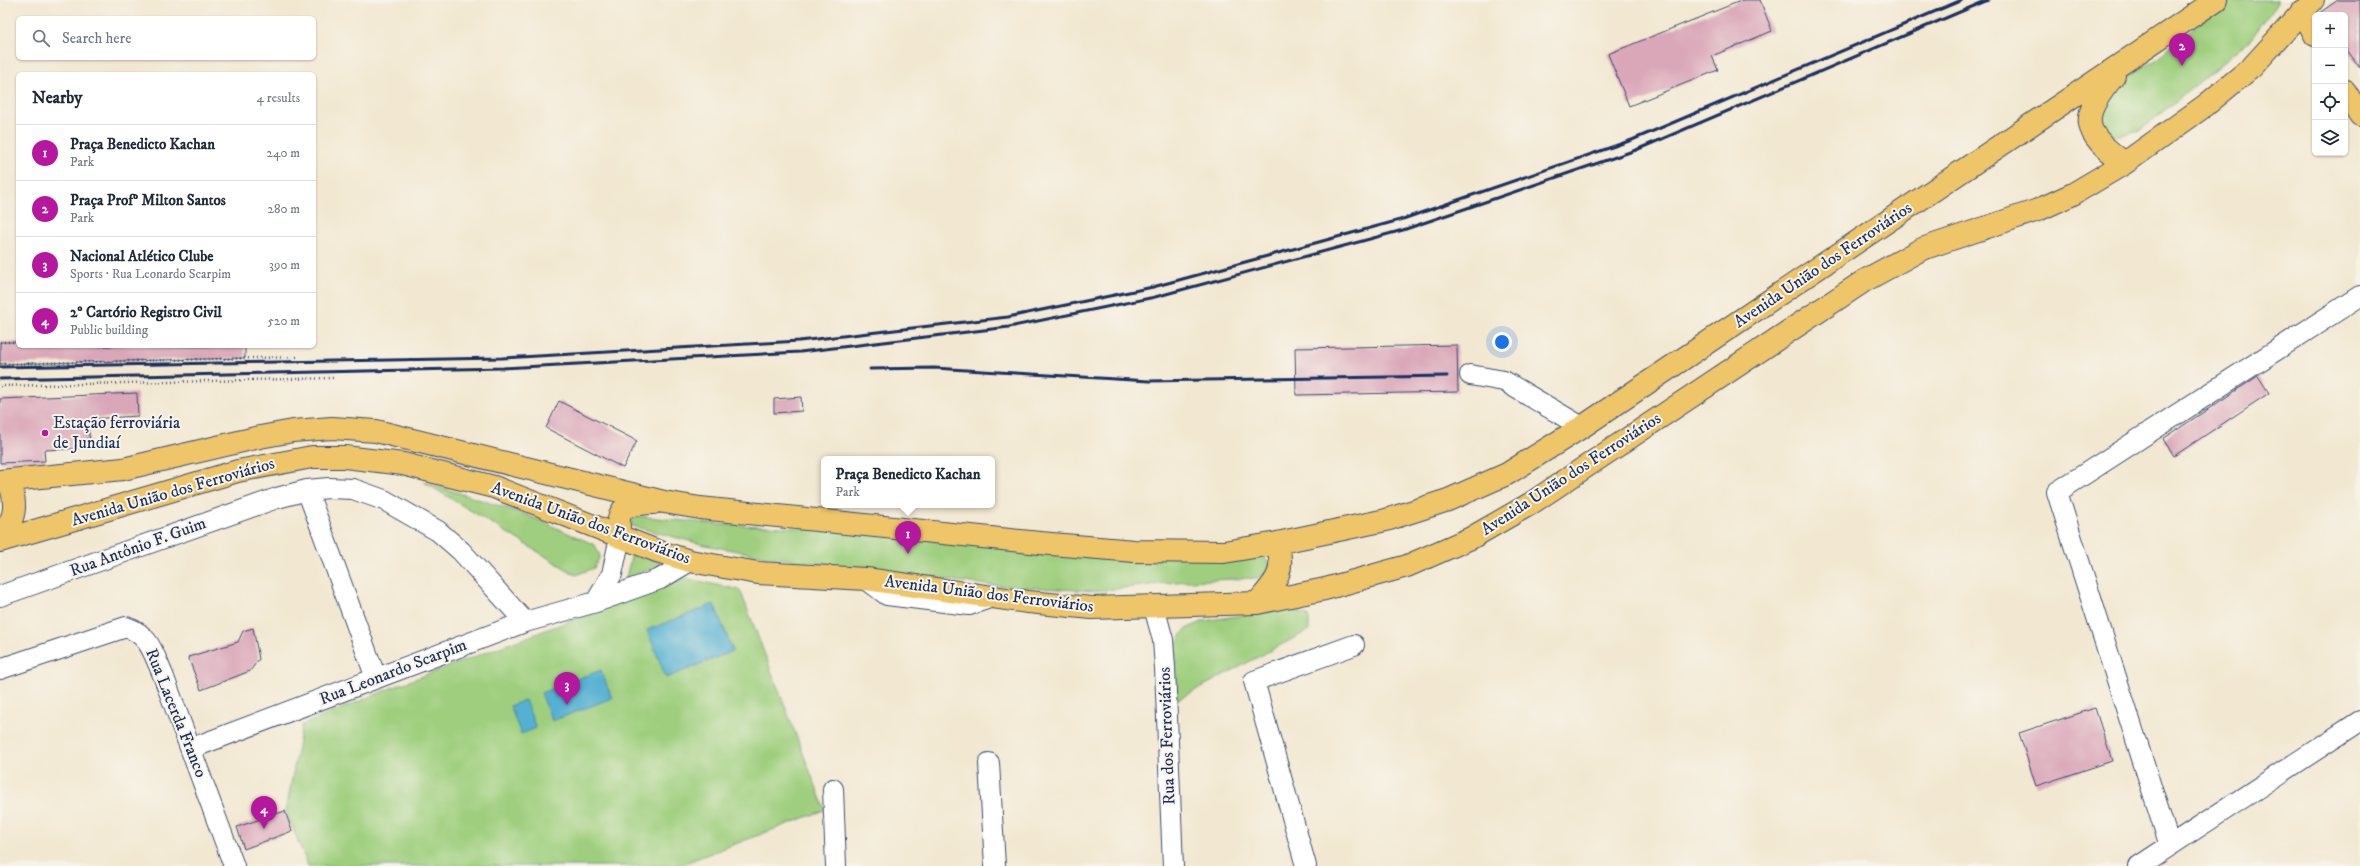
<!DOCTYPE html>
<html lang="en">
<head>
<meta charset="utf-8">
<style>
	:root { --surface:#fff; --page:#f6f6f7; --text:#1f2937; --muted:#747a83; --line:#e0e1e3; --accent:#b5179e }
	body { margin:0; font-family:"IM FELL DW Pica",serif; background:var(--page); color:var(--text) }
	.controls { position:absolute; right:12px; top:12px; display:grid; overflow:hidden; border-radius:6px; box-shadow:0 1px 3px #0004 }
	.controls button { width:36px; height:36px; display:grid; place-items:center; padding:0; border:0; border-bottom:1px solid var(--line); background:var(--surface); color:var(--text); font:20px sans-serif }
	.you { position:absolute; left:1502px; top:342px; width:14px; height:14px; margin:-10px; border:3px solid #fff; border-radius:50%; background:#1a73e8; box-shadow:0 0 0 6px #1a73e833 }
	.badge { display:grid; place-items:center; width:26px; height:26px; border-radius:50%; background:var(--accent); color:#fff; font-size:13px; font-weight:700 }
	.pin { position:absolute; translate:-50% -33px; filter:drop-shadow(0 1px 2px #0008) }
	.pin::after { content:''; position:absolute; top:21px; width:14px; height:12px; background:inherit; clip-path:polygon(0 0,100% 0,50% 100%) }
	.popup { position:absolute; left:821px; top:456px; width:174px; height:52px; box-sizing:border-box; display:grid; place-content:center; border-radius:6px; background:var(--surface); filter:drop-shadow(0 1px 3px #0005); font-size:13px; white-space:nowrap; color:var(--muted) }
	.popup b { font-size:15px; color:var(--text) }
	.popup::after { content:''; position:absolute; left:50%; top:100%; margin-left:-8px; border:8px solid transparent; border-top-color:var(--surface) }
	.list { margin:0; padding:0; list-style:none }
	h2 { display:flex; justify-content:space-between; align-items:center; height:52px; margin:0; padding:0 16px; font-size:17px }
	h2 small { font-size:13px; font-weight:400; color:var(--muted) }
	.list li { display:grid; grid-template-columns:26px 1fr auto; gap:12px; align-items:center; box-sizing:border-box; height:56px; padding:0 16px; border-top:1px solid var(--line) }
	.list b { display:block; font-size:15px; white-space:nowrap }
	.list p { margin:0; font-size:13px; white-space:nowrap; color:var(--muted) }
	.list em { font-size:13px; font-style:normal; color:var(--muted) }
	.icon { flex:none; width:22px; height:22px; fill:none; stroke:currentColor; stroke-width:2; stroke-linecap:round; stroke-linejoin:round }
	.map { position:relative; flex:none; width:2360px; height:866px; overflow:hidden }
	.search { position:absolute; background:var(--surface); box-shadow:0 1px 3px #0004; left:16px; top:16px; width:300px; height:44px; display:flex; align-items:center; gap:10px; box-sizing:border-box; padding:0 14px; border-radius:6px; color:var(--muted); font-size:15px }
	.panel { position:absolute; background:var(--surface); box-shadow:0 1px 3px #0004; left:16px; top:72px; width:300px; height:276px; border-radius:6px }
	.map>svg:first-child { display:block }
</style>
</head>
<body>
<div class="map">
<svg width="2360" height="866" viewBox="0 0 2360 866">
	<rect width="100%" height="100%" fill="#f7f3e8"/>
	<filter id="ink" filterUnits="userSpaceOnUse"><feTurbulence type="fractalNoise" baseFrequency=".025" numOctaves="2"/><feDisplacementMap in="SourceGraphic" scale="8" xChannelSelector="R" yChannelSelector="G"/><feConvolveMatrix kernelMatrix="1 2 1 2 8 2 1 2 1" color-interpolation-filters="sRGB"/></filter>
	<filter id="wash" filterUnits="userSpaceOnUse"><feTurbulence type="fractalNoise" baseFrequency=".012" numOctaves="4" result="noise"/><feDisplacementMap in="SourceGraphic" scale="16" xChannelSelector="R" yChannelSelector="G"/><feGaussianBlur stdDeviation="0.9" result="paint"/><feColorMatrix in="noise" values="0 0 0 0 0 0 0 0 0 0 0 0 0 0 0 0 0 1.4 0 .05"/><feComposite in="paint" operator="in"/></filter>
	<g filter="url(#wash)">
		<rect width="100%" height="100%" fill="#f2e8d1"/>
		<!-- green -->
		<path fill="#9fcf7e" stroke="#5d7f6e" d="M 2233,0 L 2277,0 L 2277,3 L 2251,39 L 2180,98 L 2140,130 L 2114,137 L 2102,121 L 2103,100 L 2126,78 L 2158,58 L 2176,40 Z
			M 424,482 L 525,514 L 595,545 L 600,556 L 594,568 L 576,575 Z
			M 637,516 L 726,525 L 767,526 L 1262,555 L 1270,564 L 1268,572 L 1257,578 L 1186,581 L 1095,591 L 987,585 L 769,557 L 705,545 L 632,526 L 631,520 Z
			M 633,549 L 664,564 L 626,578 Z
			M 685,578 L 740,590 L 825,810 L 677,866 L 308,866 L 286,811 L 302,725 L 396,686 Z
			M 1289,608 L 1309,616 L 1309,630 L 1177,700 L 1175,645 L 1186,629 L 1204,621 Z"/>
		<!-- water -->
		<path fill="#55b1d3" stroke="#387098" d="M 714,604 L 733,651 L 666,678 L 647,630 Z
			M 601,670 L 612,698 L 552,721 L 541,693 Z
			M 525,700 L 536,728 L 521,734 L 510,706 Z"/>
		<g id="blocks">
			<!-- building -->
			<path fill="#daa7b9" d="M 1743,0 L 1760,0 L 1772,31 L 1712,56 L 1718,70 L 1629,106 L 1608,54 Z
				M 2338,0 L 2360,0 L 2360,68 L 2345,47 L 2345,15 L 2318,14 Z
				M 0,342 L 18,342 L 18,346 L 245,346 L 245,358 L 0,364 Z
				M 1457,345 L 1458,392 L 1296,395 L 1295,348 Z
				M 2258,376 L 2269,393 L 2174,456 L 2163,439 Z
				M 137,393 L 138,416 L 88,419 L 90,448 L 44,450 L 45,461 L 0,463 L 0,399 Z
				M 801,397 L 802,411 L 774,413 L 774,399 Z
				M 559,401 L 637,441 L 623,468 L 546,428 Z
				M 253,628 L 259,659 L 250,671 L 201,690 L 188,657 L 238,642 L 243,631 Z
				M 2095,708 L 2112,761 L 2036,786 L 2019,733 Z
				M 285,811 L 292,831 L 244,849 L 237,827 Z"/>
		</g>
	</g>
	<g filter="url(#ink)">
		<use href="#blocks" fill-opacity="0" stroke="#3b4b6f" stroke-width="1"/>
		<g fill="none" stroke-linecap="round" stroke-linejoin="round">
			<!-- minor casing -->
			<g stroke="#3b4b6f" stroke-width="22">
				<path id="minor" d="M 1470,375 L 1504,381 L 1582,427
					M 307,490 L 376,678
					M 866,579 L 887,595 L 969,605 L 995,596
					M 0,596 L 277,498 L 307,490 L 329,488 L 353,489 L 384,500 L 438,531 L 461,551 L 525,622
					M 596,602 L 612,574 L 620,537
					M 1154,607 L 1163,640 L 1165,668 L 1173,866
					M 0,669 L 126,627 C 150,635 153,653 163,675 L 234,866
					M 192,748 L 525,622 L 596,602 L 660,579 L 690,561
					M 989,763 L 995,866
					M 833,789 L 836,866
					M 2170,846 L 2057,492 L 2360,296
					M 1306,866 L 1254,681 L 1354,645
					M 2139,866 L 2360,721"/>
			</g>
			<!-- major casing -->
			<g stroke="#3b4b6f" stroke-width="24">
				<path id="major" d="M 2302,10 L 2315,35
					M 2114,76 C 2079,117 2081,132 2125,163
					M 2345,91 L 2360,115
					M 0,481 L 123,469 L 260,437 L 293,431 L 332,428 L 376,431 L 664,502 L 700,508 L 1040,543 L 1134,551 L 1224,552 L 1277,543 L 1386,520 L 1448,500 L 1507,474 L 1582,427 L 2216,0
					M 0,535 C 18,519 16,501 9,480
					M 620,537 C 615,505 625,505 653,503
					M 0,541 L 238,471 L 312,457 L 345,457 L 403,464 L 494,487 L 657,551 L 690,561 L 758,573 L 866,579 L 1028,602 L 1092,608 L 1257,603 L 1325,589 L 1407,566 L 1471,538 L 1530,504 L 1864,281 L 1922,249 L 2038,210 L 2073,194 L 2125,163 L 2206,105 L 2252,67 L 2313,0
					M 1257,603 C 1276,581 1286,573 1277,543"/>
			</g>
			<!-- path -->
			<path stroke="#3b4b6f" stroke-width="2.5" stroke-dasharray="1 3" stroke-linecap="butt" d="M 0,342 L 18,342
				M 0,364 L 298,357
				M 0,386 L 334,378"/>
			<!-- minor -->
			<use href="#minor" stroke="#fff" stroke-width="20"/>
			<!-- major -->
			<use href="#major" stroke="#eec569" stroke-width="22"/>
			<!-- rail -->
			<path stroke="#1b2f5e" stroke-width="3" d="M 0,367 L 502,358 L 799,341 L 1008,317 L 1153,287 L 1400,220 L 1632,140 L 1962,0
				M 870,369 L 934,368 L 1149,381 L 1447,376
				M 0,379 L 503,368 L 800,352 L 1009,327 L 1155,297 L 1403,230 L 1636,150 L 1988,0"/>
		</g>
	</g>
	<!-- markers -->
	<circle fill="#b5179e" stroke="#f7f3e8" stroke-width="1.5" cx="45" cy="433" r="4"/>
	<g text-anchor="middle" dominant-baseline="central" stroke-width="4" stroke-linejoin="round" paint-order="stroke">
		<!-- street labels -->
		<g font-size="17" fill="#1b2f5e" stroke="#f7f3e8">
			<text transform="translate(1823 265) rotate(-34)">Avenida União dos Ferroviários</text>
			<text transform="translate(1571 474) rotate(-33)">Avenida União dos Ferroviários</text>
			<text transform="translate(173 492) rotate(-16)">Avenida União dos Ferroviários</text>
			<text transform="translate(591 523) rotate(20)">Avenida União dos Ferroviários</text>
			<text transform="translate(138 547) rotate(-20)">Rua Antônio F. Guim</text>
			<text transform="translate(989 594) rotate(7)">Avenida União dos Ferroviários</text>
			<text transform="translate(393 672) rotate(-21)">Rua Leonardo Scarpim</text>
			<text transform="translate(176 713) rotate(68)">Rua Lacerda Franco</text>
			<text transform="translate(1167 736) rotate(-92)">Rua dos Ferroviários</text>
		</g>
		<!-- poi labels -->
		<g font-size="17" fill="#1b2f5e" stroke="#f7f3e8" text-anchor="start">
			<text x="53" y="423">Estação ferroviária<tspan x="53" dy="20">de Jundiaí</tspan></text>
		</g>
	</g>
</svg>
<div class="controls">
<button>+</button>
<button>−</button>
<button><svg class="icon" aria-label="locate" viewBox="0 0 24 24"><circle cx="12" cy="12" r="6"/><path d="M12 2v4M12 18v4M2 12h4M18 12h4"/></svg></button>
<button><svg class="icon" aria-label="layers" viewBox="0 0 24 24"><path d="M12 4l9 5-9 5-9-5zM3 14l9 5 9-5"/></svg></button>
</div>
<div class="you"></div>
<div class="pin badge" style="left:908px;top:554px">1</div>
<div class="popup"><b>Praça Benedicto Kachan</b>Park</div>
<div class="pin badge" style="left:2182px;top:66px">2</div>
<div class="pin badge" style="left:567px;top:705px">3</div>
<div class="pin badge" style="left:264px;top:829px">4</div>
<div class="search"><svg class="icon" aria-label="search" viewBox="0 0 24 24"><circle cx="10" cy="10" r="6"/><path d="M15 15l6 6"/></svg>Search here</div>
<section class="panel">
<h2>Nearby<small>4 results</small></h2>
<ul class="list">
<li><span class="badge">1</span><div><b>Praça Benedicto Kachan</b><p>Park</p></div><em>240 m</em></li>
<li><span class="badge">2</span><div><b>Praça Profº Milton Santos</b><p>Park</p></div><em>280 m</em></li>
<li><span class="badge">3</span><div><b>Nacional Atlético Clube</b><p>Sports · Rua Leonardo Scarpim</p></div><em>390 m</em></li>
<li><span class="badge">4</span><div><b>2º Cartório Registro Civil</b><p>Public building</p></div><em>520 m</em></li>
</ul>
</section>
</div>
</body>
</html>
